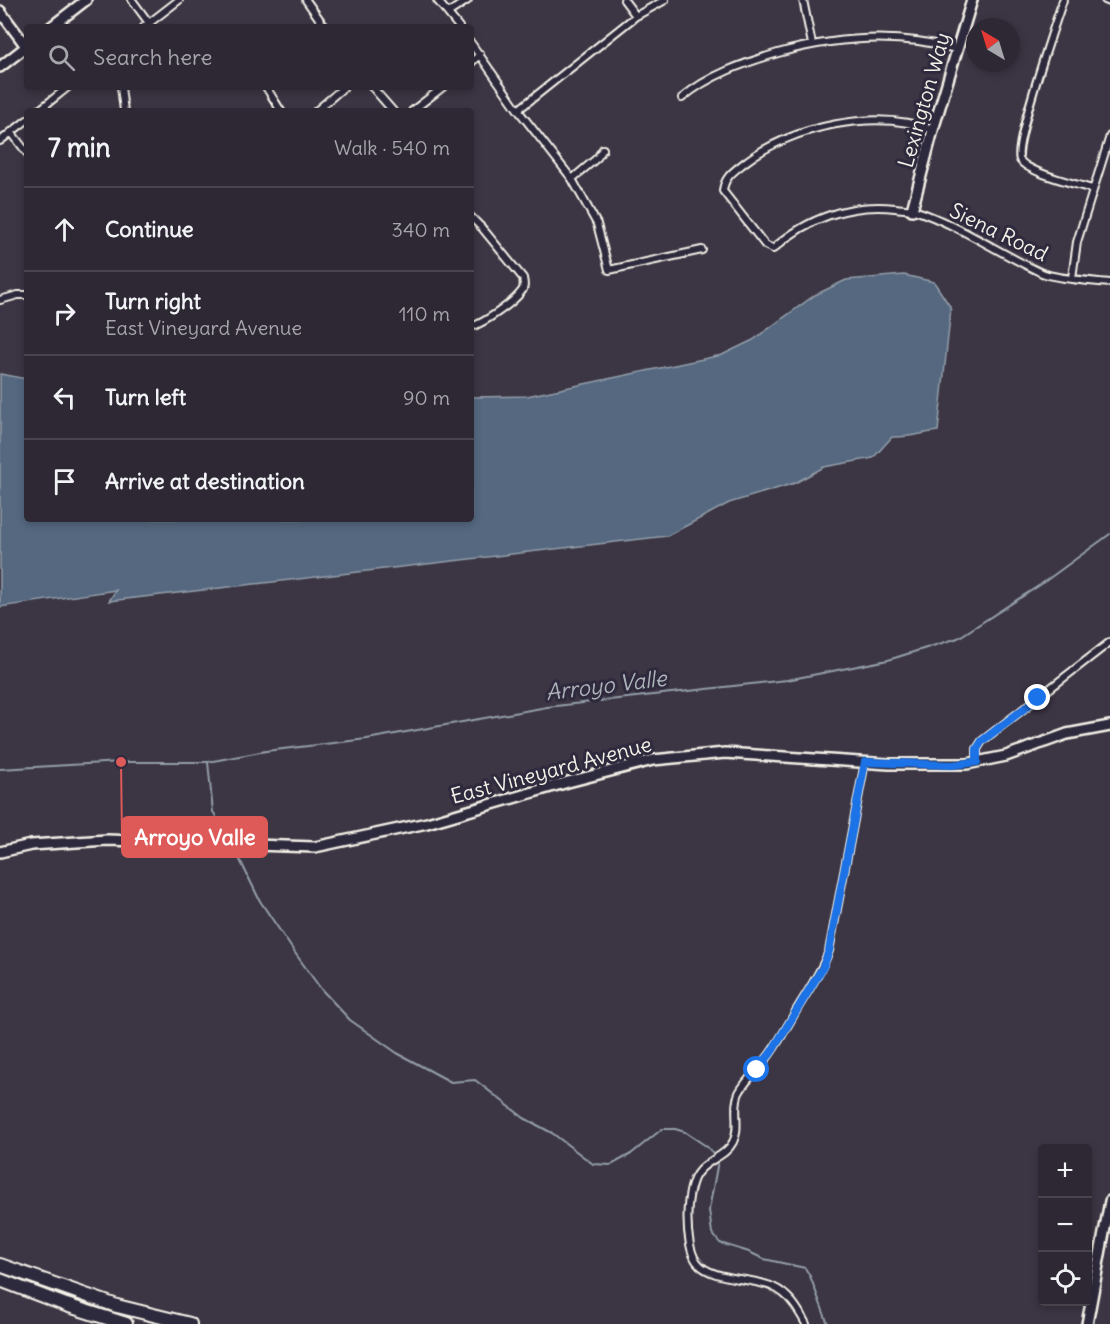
<!DOCTYPE html>
<html lang="en">
<head>
<meta charset="utf-8">
<style>
	:root { --surface:#2d2833; --page:#35303b; --text:#f1f3f6; --muted:#a7a6ac; --line:#48444e }
	body { margin:0; font-family:Delius,sans-serif; background:var(--page); color:var(--text) }
	.controls { position:absolute; right:18px; bottom:18px; display:grid; overflow:hidden; border-radius:6px; box-shadow:0 3px 9px #0003 }
	.controls button { width:54px; height:54px; display:grid; place-items:center; padding:0; border:0; border-bottom:2px solid var(--line); background:var(--surface); color:var(--text); font:30px sans-serif }
	.compass { position:absolute; left:966px; top:18px; width:54px; height:54px; border-radius:50%; background:var(--surface); box-shadow:0 3px 9px #0003; rotate:322deg }
	.stop { position:absolute; width:18px; height:18px; margin:-14px; border:4px solid #1a73e8; border-radius:50%; background:#fff }
	.stop.end { background:#1a73e8; border-color:#fff; box-shadow:0 2px 6px #0008 }
	.list { margin:0; padding:0; list-style:none }
	h2 { display:flex; justify-content:space-between; align-items:center; height:78px; margin:0; padding:0 24px; font-size:26px }
	h2 small { font-size:20px; font-weight:400; color:var(--muted) }
	.list li { display:grid; grid-template-columns:39px 1fr auto; gap:18px; align-items:center; box-sizing:border-box; height:84px; padding:0 24px; border-top:2px solid var(--line) }
	.list b { display:block; font-size:22px; white-space:nowrap }
	.list p { margin:0; font-size:20px; white-space:nowrap; color:var(--muted) }
	.list em { font-size:20px; font-style:normal; color:var(--muted) }
	.icon { flex:none; width:33px; height:33px; fill:none; stroke:currentColor; stroke-width:2; stroke-linecap:round; stroke-linejoin:round }
	.map { position:relative; flex:none; width:1110px; height:1324px; overflow:hidden }
	.search { position:absolute; background:var(--surface); box-shadow:0 3px 9px #0003; left:24px; top:24px; width:450px; height:66px; display:flex; align-items:center; gap:15px; box-sizing:border-box; padding:0 21px; border-radius:6px; color:var(--muted); font-size:22px }
	.panel { position:absolute; background:var(--surface); box-shadow:0 3px 9px #0003; left:24px; top:108px; width:450px; height:414px; border-radius:6px }
	.map>svg:first-child { display:block }
</style>
</head>
<body>
<div class="map">
<svg width="1110" height="1324" viewBox="0 0 1110 1324">
	<rect width="100%" height="100%" fill="#3c3544"/>
	<filter id="ink" filterUnits="userSpaceOnUse"><feTurbulence type="fractalNoise" baseFrequency=".0167" numOctaves="2"/><feDisplacementMap in="SourceGraphic" scale="12" xChannelSelector="R" yChannelSelector="G"/><feConvolveMatrix kernelMatrix="1 2 1 2 8 2 1 2 1" color-interpolation-filters="sRGB"/></filter>
	<g filter="url(#ink)">
		<!-- water -->
		<path fill="#546880" stroke="#949faa" stroke-width="1.5" d="M 904,275 L 934,282 L 951,308 L 938,431 C 922,433 908,438 892,437 L 873,458 L 824,467 L 795,483 L 729,503 L 667,536 L 109,601 L 116,590 L 0,607 L 0,374 L 27,379 L 27,519 L 471,519 L 471,397 L 527,396 L 722,355 L 753,340 L 815,295 L 846,280 Z"/>
		<g fill="none" stroke-linecap="round" stroke-linejoin="round">
			<!-- stream -->
			<path stroke="#949faa" stroke-width="2" d="M 208,762 L 213,812 L 216,816
				M 0,769 L 121,762 L 208,762 L 266,751 L 367,739 L 547,707 L 787,680 L 888,660 L 958,638 L 1040,585 L 1110,534
				M 240,860 L 260,901 L 295,953 L 321,989 L 350,1020 L 397,1053 L 451,1082 L 475,1080 L 524,1118 L 552,1133 L 593,1164 L 611,1165 L 631,1154 L 662,1129 L 675,1129 L 685,1132 L 706,1146 L 715,1155
				M 718,1161 L 709,1210 L 712,1233 L 720,1243 L 749,1252 L 764,1259 L 805,1268 L 810,1276 L 828,1324"/>
			<!-- street casing -->
			<g stroke="#f4f1e8" stroke-width="10">
				<path id="street" d="M 132,0 L 149,23
					M 306,0 L 325,27
					M 437,0 L 459,27
					M 624,0 L 636,16
					M 803,0 L 812,44
					M 1063,0 C 1056,21 1012,149 1020,160 C 1028,173 1077,184 1092,189
					M 1105,0 L 1110,2
					M 448,13 L 468,0
					M 144,27 L 179,0
					M 471,43 L 518,110 L 572,179 L 597,224 L 609,270 L 702,250
					M 471,63 L 480,54
					M 121,87 L 124,111
					M 266,87 L 281,111
					M 372,87 L 393,111
					M 682,98 C 709,75 744,63 778,53 C 837,37 896,32 956,49
					M 518,110 L 636,16 L 665,0
					M 38,111 L 68,87
					M 316,111 L 344,87
					M 412,111 L 443,87
					M 933,130 C 876,108 791,126 744,163 C 734,171 724,177 723,191 L 765,245 L 773,249 C 807,218 850,203 895,208 C 901,209 908,209 914,210 C 959,225 999,253 1042,273 C 1057,279 1092,281 1110,283
					M 11,132 L 27,153
					M 0,141 L 27,120
					M 572,179 L 597,158 L 603,149
					M 471,217 L 483,229 L 523,278 C 524,283 525,288 521,292 C 513,303 484,323 471,327
					M 1072,278 L 1077,242 L 1110,136
					M 0,300 L 18,295 L 27,295
					M 977,762 L 977,749 L 982,741 L 1110,642
					M 806,1324 C 798,1309 789,1294 773,1287 C 752,1277 711,1281 697,1262 C 684,1246 684,1186 699,1171 C 709,1159 726,1156 733,1142 C 741,1127 732,1108 739,1093 C 747,1078 761,1067 770,1054 C 780,1040 788,1025 796,1011 C 808,991 821,972 829,951 L 865,762"/>
			</g>
			<!-- secondary casing -->
			<g stroke="#f4f1e8" stroke-width="14">
				<path id="secondary" d="M 0,11 L 26,46
					M 51,27 L 86,0
					M 0,67 L 27,46
					M 912,210 L 933,130 L 972,0
					M 0,852 L 31,845 L 107,840 L 315,847 L 427,823 L 568,782 L 653,760 L 725,753 L 889,764 L 967,764 L 1006,756 L 1067,734 L 1110,726
					M 1087,1324 L 1110,1201"/>
			</g>
			<!-- highway casing -->
			<g stroke="#f4f1e8" stroke-width="16">
				<path id="highway" d="M 0,1265 L 117,1306 L 190,1324
					M 0,1280 L 66,1305 L 126,1324"/>
			</g>
			<!-- street -->
			<use href="#street" stroke="#2f2a3d" stroke-width="6"/>
			<!-- secondary -->
			<use href="#secondary" stroke="#2f2a3d" stroke-width="9"/>
			<!-- highway -->
			<use href="#highway" stroke="#2f2a3d" stroke-width="12"/>
		</g>
	</g>
	<g fill="none" stroke-linecap="round" stroke-linejoin="round" filter="url(#ink)">
		<!-- route -->
		<path stroke="#1a73e8" stroke-width="8" d="M 757,1070 L 771,1053 L 823,967 L 829,951 L 865,762 L 952,765 L 977,762 L 977,749 L 982,741 L 1038,698"/>
	</g>
	<g text-anchor="middle" dominant-baseline="central" stroke-width="6" stroke-linejoin="round" paint-order="stroke">
		<!-- street labels -->
		<g font-size="21" fill="#f4f1e8" stroke="#2f2a3d">
			<text transform="translate(924 100) rotate(-74)">Lexington Way</text>
			<text transform="translate(999 232) rotate(26)">Siena Road</text>
			<text transform="translate(551 770) rotate(-15)">East Vineyard Avenue</text>
		</g>
		<!-- water labels -->
		<g font-size="22" font-style="italic" fill="#acb3b9" stroke="#2f2a3d">
			<text transform="translate(606 685) rotate(-7)">Arroyo Valle</text>
		</g>
	</g>
	<!-- callouts -->
	<path fill="none" stroke="#de5a58" stroke-width="2" d="M121 762L122 837"/>
	<circle fill="#de5a58" stroke="#2f2a3d" stroke-width="2" cx="121" cy="762" r="6"/>
	<rect fill="#de5a58" stroke="#de5a58" stroke-width="2" x="122" y="817" width="145" height="40" rx="6"/>
	<g font-size="22" text-anchor="middle" font-weight="bold" fill="#fff">
		<text x="195" y="845">Arroyo Valle</text>
	</g>
</svg>
<div class="controls">
<button>+</button>
<button>−</button>
<button><svg class="icon" aria-label="locate" viewBox="0 0 24 24"><circle cx="12" cy="12" r="6"/><path d="M12 2v4M12 18v4M2 12h4M18 12h4"/></svg></button>
</div>
<svg class="compass" viewBox="-18 -18 36 36"><path d="M0-13l5 13h-10z" fill="#e53935"/><path d="M0 13l5-13h-10z" fill="#a7a6ac"/></svg>
<div class="stop" style="left:757px;top:1070px"></div>
<div class="stop end" style="left:1038px;top:698px"></div>
<div class="search"><svg class="icon" aria-label="search" viewBox="0 0 24 24"><circle cx="10" cy="10" r="6"/><path d="M15 15l6 6"/></svg>Search here</div>
<section class="panel">
<h2>7 min<small>Walk · 540 m</small></h2>
<ul class="list">
<li><svg class="icon" aria-label="ahead" viewBox="0 0 24 24"><path d="M12 20V5M6 11l6-6 6 6"/></svg><div><b>Continue</b></div><em>340 m</em></li>
<li><svg class="icon" aria-label="right" viewBox="0 0 24 24"><path d="M7 20v-9h11M14 6l5 5-5 5"/></svg><div><b>Turn right</b><p>East Vineyard Avenue</p></div><em>110 m</em></li>
<li><svg class="icon" aria-label="left" viewBox="0 0 24 24"><path d="M17 20v-9H6M10 6l-5 5 5 5"/></svg><div><b>Turn left</b></div><em>90 m</em></li>
<li><svg class="icon" aria-label="arrive" viewBox="0 0 24 24"><path d="M6 21V4h12l-3 4 3 4H6"/></svg><div><b>Arrive at destination</b></div></li>
</ul>
</section>
</div>
</body>
</html>
